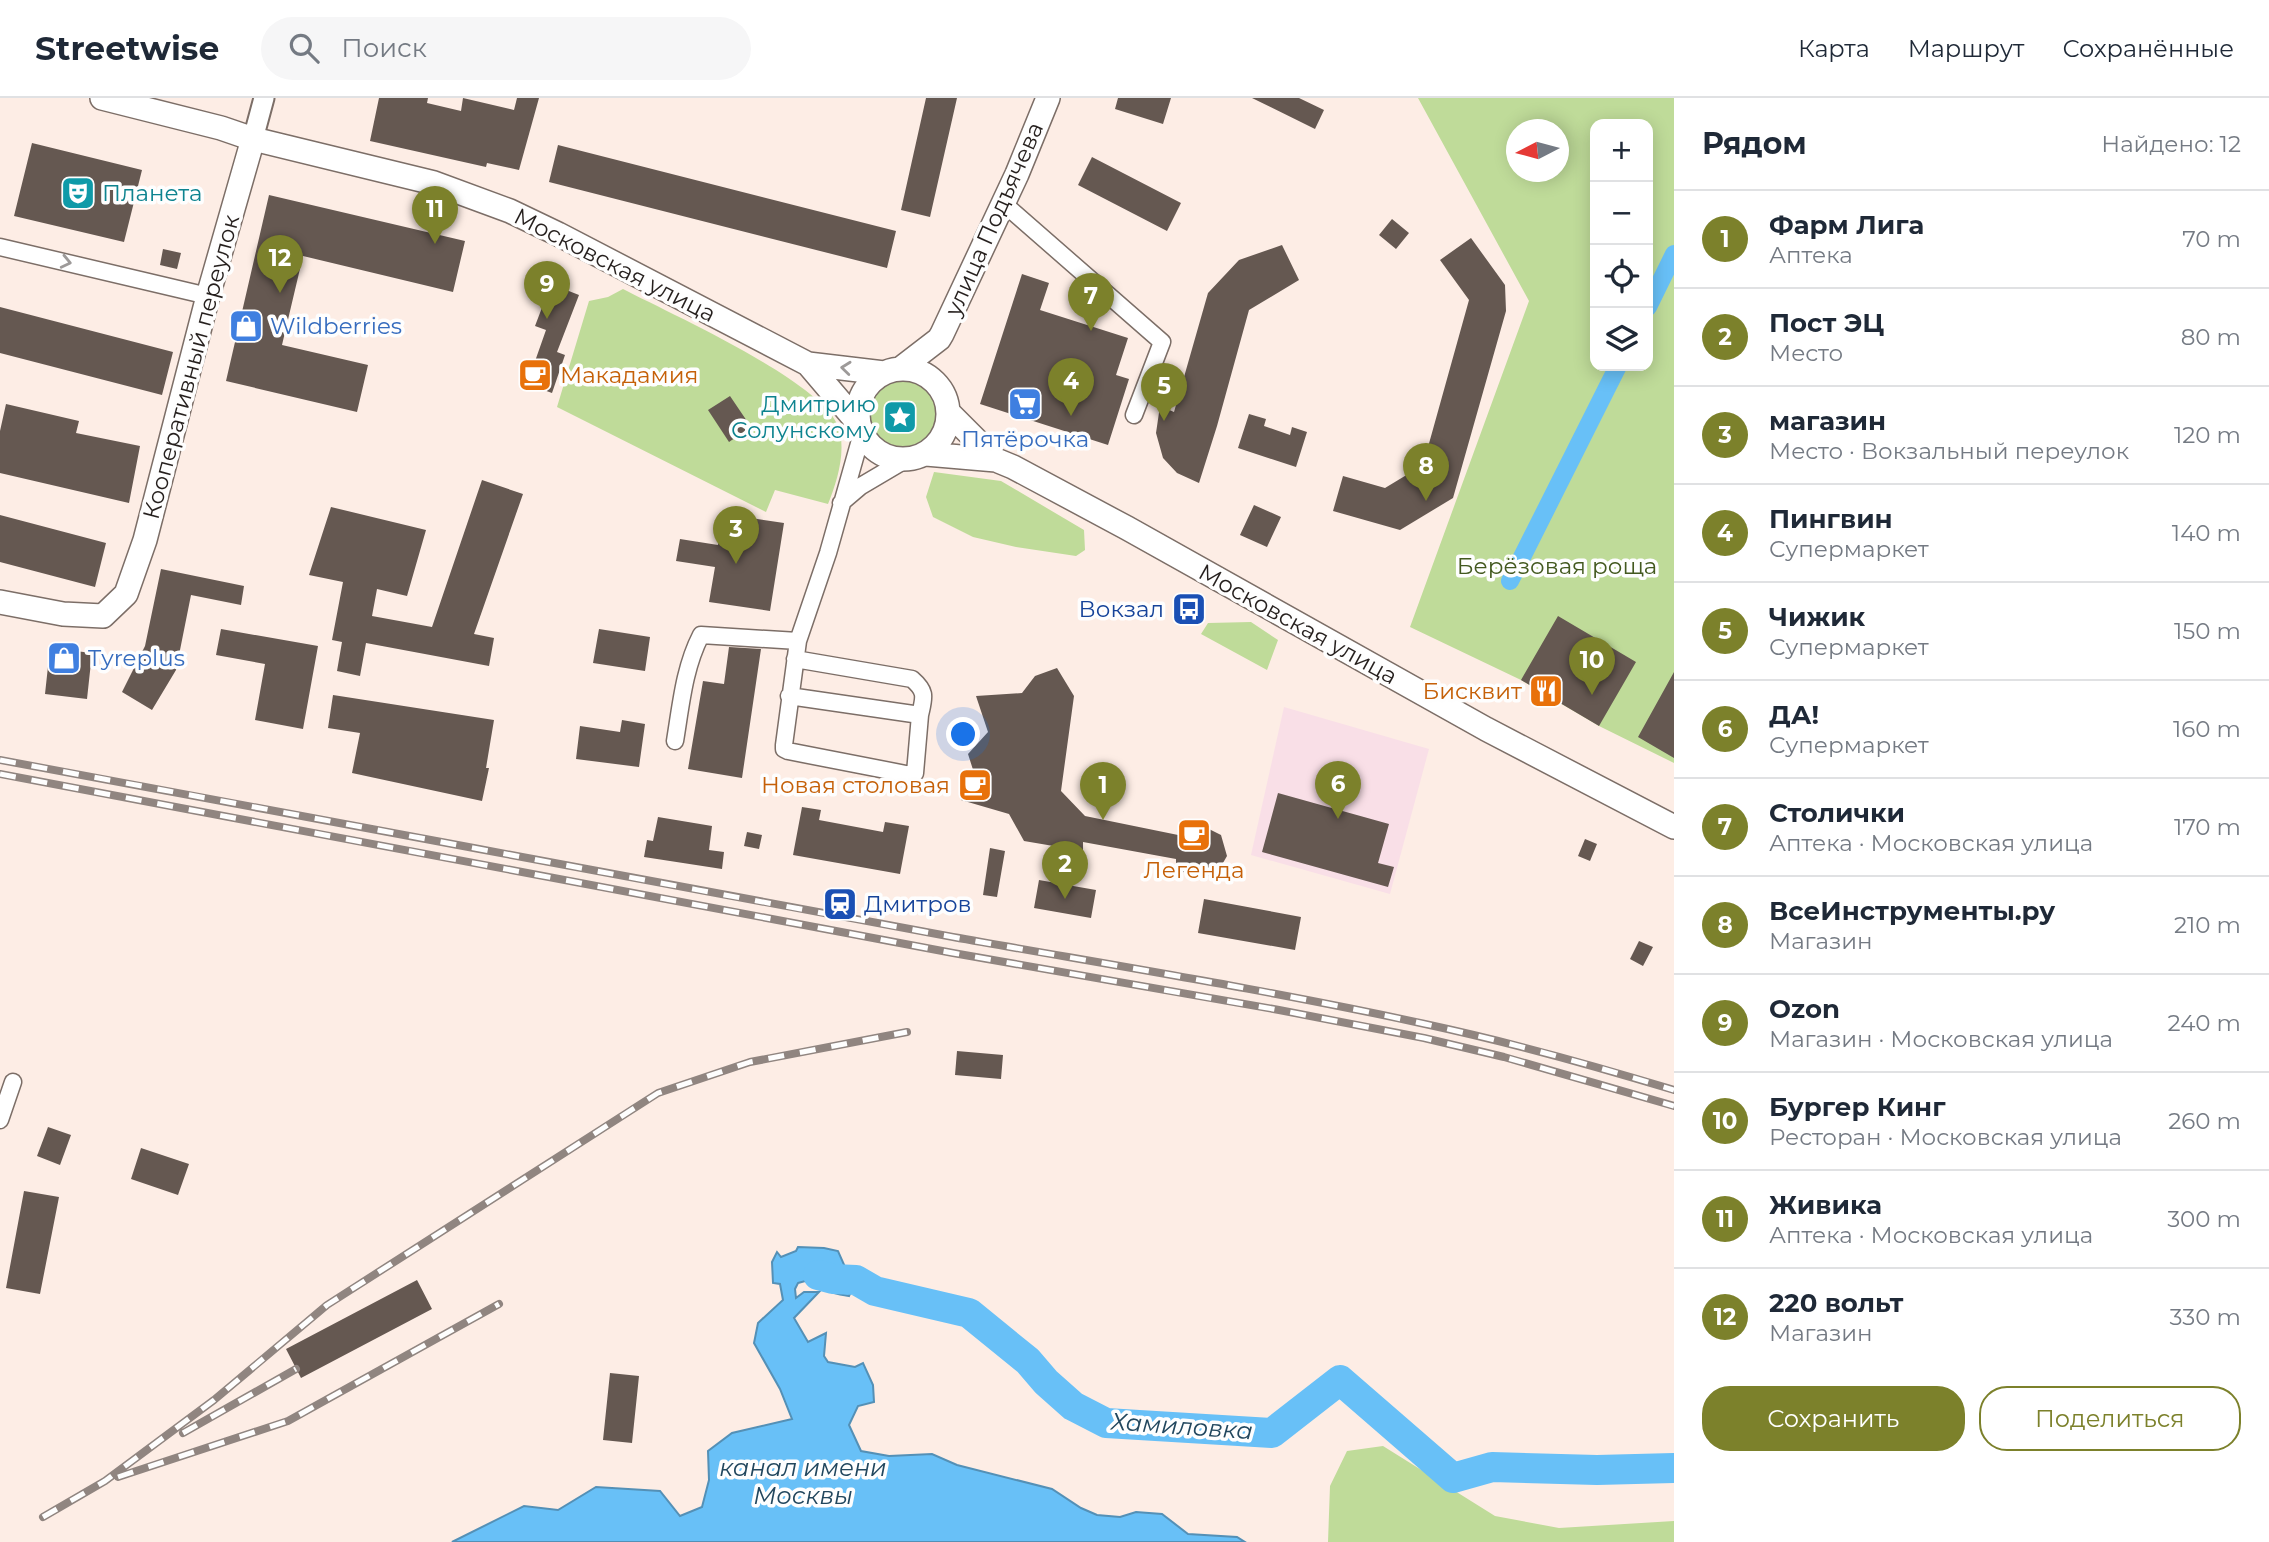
<!DOCTYPE html>
<html lang="ru">
<head>
<meta charset="utf-8">
<style>
	:root { --surface:#fff; --page:#f6f6f7; --text:#1f2937; --muted:#747a83; --line:#e0e1e3; --accent:#7c812b }
	body { margin:0; font-family:Montserrat,sans-serif; background:var(--page); color:var(--text) }
	.controls { position:absolute; right:21px; top:21px; display:grid; overflow:hidden; border-radius:14px; box-shadow:0 4px 18px #0003 }
	.controls button { width:63px; height:63px; display:grid; place-items:center; padding:0; border:0; border-bottom:2px solid var(--line); background:var(--surface); color:var(--text); font:35px sans-serif }
	.compass { position:absolute; left:1506px; top:21px; width:63px; height:63px; border-radius:50%; background:var(--surface); box-shadow:0 4px 18px #0003; rotate:264deg }
	.you { position:absolute; left:964px; top:637px; width:24px; height:24px; margin:-18px; border:5px solid #fff; border-radius:50%; background:#1a73e8; box-shadow:0 0 0 10px #1a73e833 }
	.badge { display:grid; place-items:center; width:46px; height:46px; border-radius:50%; background:var(--accent); color:#fff; font-size:23px; font-weight:700 }
	.pin { position:absolute; translate:-50% -58px; filter:drop-shadow(0 2px 4px #0008) }
	.pin::after { content:''; position:absolute; top:37px; width:24px; height:21px; background:inherit; clip-path:polygon(0 0,100% 0,50% 100%) }
	.list { margin:0; padding:0; list-style:none }
	h2 { display:flex; justify-content:space-between; align-items:center; height:91px; margin:0; padding:0 28px; font-size:30px }
	h2 small { font-size:23px; font-weight:400; color:var(--muted) }
	.list li { display:grid; grid-template-columns:46px 1fr auto; gap:21px; align-items:center; box-sizing:border-box; height:98px; padding:0 28px; border-top:2px solid var(--line) }
	.list b { display:block; font-size:26px; white-space:nowrap }
	.list p { margin:0; font-size:23px; white-space:nowrap; color:var(--muted) }
	.list em { font-size:23px; font-style:normal; color:var(--muted) }
	.actions { display:flex; gap:14px; padding:21px 28px }
	.actions a { flex:1; padding:16px 0; border:2px solid var(--accent); border-radius:28px; text-align:center; font-size:24px; color:var(--accent) }
	.actions .main { background:var(--accent); color:#fff }
	.icon { flex:none; width:38px; height:38px; fill:none; stroke:currentColor; stroke-width:2; stroke-linecap:round; stroke-linejoin:round }
	.map { position:relative; flex:none; width:1674px; height:1444px; overflow:hidden }
	header { display:flex; align-items:center; gap:42px; box-sizing:border-box; height:98px; padding:0 35px; background:var(--surface); border-bottom:2px solid var(--line) }
	header strong { font-size:33px }
	nav { display:flex; gap:38px; margin-inline-start:auto; font-size:24px }
	.search { width:490px; height:63px; background:var(--page); display:flex; align-items:center; gap:18px; box-sizing:border-box; padding:0 24px; border-radius:38px; color:var(--muted); font-size:26px }
	main { display:flex }
	aside { flex:1; background:var(--surface) }
	.map>svg:first-child { display:block }
</style>
</head>
<body>
<header>
<strong>Streetwise</strong>
<div class="search"><svg class="icon" aria-label="search" viewBox="0 0 24 24"><circle cx="10" cy="10" r="6"/><path d="M15 15l6 6"/></svg>Поиск</div>
<nav><a>Карта</a><a>Маршрут</a><a>Сохранённые</a></nav>
</header>
<main>
<div class="map">
<svg width="1674" height="1444" viewBox="0 0 1674 1444">
	<rect width="100%" height="100%" fill="#fdede5"/>
	<!-- commercial -->
	<path fill="#f9dfe7" d="M 1284,609 L 1429,651 L 1390,796 L 1251,757 Z"/>
	<!-- green -->
	<path fill="#bfdb99" fill-rule="evenodd" d="M 1418,0 L 1674,0 L 1674,665 L 1599,628 L 1521,582 L 1410,529 L 1529,203 ZM 1595,26 L 1648,26 L 1648,268 L 1595,268 ZM 1517,32 L 1559,32 L 1559,74 L 1517,74 Z
		M 623,191 C 669,215 821,283 838,328 C 847,352 837,384 828,406 L 775,392 L 766,414 L 557,309 L 589,203 L 608,199 Z
		M864 316a40 40 0 1 1 80 0a40 40 0 1 1-80 0Z
		M 934,374 L 1001,383 L 1084,432 L 1085,452 L 1076,458 L 1016,449 L 973,439 L 933,419 L 926,399 Z
		M 1251,524 L 1278,542 L 1267,572 L 1201,536 L 1208,525 Z
		M 1383,1348 L 1495,1418 L 1559,1430 L 1674,1423 L 1674,1444 L 1328,1444 L 1330,1388 L 1347,1353 Z"/>
	<!-- water -->
	<path fill="#68c0f7" stroke="#5490b6" stroke-width="2" d="M 798,1149 L 824,1150 L 838,1153 L 849,1178 L 856,1182 L 849,1198 C 844,1197 836,1196 831,1194 C 817,1186 817,1179 798,1185 L 795,1191 L 796,1200 L 804,1194 L 819,1194 L 794,1220 L 808,1244 L 826,1235 L 824,1258 L 828,1264 L 855,1269 L 863,1265 L 873,1287 L 874,1304 L 858,1308 L 849,1327 L 861,1353 L 889,1358 L 932,1356 L 957,1367 L 1052,1391 L 1081,1410 L 1097,1417 L 1120,1419 L 1136,1414 L 1162,1416 L 1188,1436 L 1237,1439 L 1245,1444 L 452,1444 L 524,1408 L 558,1412 L 596,1389 L 660,1393 L 680,1418 L 702,1409 L 709,1382 L 708,1353 L 732,1335 L 792,1321 L 780,1291 L 754,1245 L 758,1225 L 783,1202 L 780,1186 L 773,1185 L 772,1164 L 777,1154 L 781,1159 L 796,1153 Z"/>
	<g fill="none" stroke-linecap="round" stroke-linejoin="round">
		<!-- canal -->
		<path stroke="#68c0f7" stroke-width="18" d="M 1648,209 L 1674,156
			M 1510,483 L 1618,268"/>
		<!-- river -->
		<path stroke="#68c0f7" stroke-width="30" d="M 818,1177 L 833,1181 L 856,1182 L 875,1193 L 969,1215 L 1028,1263 L 1046,1284 L 1073,1308 L 1106,1325 L 1272,1335 L 1340,1282 L 1453,1380 L 1492,1369 L 1597,1372 L 1674,1370"/>
	</g>
	<!-- building -->
	<path fill="#655851" d="M 379,0 L 428,0 L 427,5 L 461,13 L 463,0 L 514,12 L 517,0 L 539,0 L 519,72 L 487,65 L 486,69 L 370,43 Z
		M 926,0 L 957,0 L 930,119 L 901,112 Z
		M 1118,0 L 1171,0 L 1163,26 L 1115,11 Z
		M 1252,0 L 1299,0 L 1324,12 L 1315,31 Z
		M 32,45 L 142,72 L 124,144 L 14,118 Z
		M 558,47 L 896,133 L 887,170 L 549,84 Z
		M 1092,59 L 1181,105 L 1167,133 L 1078,87 Z
		M 269,97 L 465,143 L 453,194 L 303,158 L 282,247 L 368,267 L 357,314 L 226,283 Z
		M 1392,121 L 1409,135 L 1396,151 L 1379,137 Z
		M 1471,140 L 1505,187 L 1506,213 L 1453,400 L 1400,432 L 1333,413 L 1343,378 L 1385,390 L 1423,367 L 1469,202 L 1440,162 Z
		M 1282,147 L 1299,182 L 1249,212 L 1217,328 L 1199,385 L 1177,375 L 1163,360 L 1156,335 L 1160,308 L 1174,314 L 1208,195 L 1239,162 Z
		M 163,151 L 181,155 L 177,171 L 160,167 Z
		M 1022,176 L 1049,185 L 1040,212 L 1128,240 L 1116,277 L 1129,281 L 1108,347 L 980,306 Z
		M 551,186 L 579,197 L 557,254 L 565,257 L 552,295 L 527,286 L 546,232 L 535,228 Z
		M 0,209 L 173,254 L 162,297 L 0,255 Z
		M 730,298 L 751,329 L 729,344 L 708,312 Z
		M 6,306 L 79,323 L 76,335 L 140,348 L 129,405 L 0,375 L 0,333 Z
		M 1249,316 L 1266,321 L 1264,328 L 1290,337 L 1292,329 L 1307,334 L 1296,369 L 1238,350 Z
		M 482,382 L 523,396 L 474,536 L 494,540 L 489,568 L 366,545 L 360,578 L 337,573 L 342,544 L 332,542 L 343,484 L 309,477 L 331,409 L 426,432 L 407,498 L 377,491 L 372,518 L 432,529 Z
		M 1254,407 L 1281,419 L 1267,449 L 1240,437 Z
		M 723,416 L 784,425 L 770,513 L 709,504 L 715,469 L 676,463 L 680,441 L 718,447 Z
		M 0,417 L 106,445 L 95,489 L 0,464 Z
		M 161,471 L 244,488 L 241,507 L 191,497 L 176,572 L 152,612 L 122,594 L 145,548 Z
		M 1558,518 L 1636,564 L 1599,628 L 1521,582 Z
		M 221,531 L 318,548 L 303,631 L 255,622 L 265,566 L 216,557 Z
		M 599,531 L 650,539 L 645,573 L 593,565 Z
		M 729,549 L 761,551 L 742,680 L 688,671 L 703,583 L 724,586 Z
		M 50,550 L 92,555 L 87,601 L 45,596 Z
		M 1057,570 L 1074,598 L 1061,693 L 1085,718 L 1183,738 L 1203,728 L 1221,737 L 1227,758 L 1216,777 L 1195,779 L 1176,771 L 1176,761 L 1083,744 L 1083,753 L 1024,743 L 1009,716 L 961,702 L 975,678 L 968,656 L 988,634 L 976,598 L 1022,595 L 1035,578 Z
		M 1674,574 L 1674,660 L 1638,639 Z
		M 333,597 L 494,622 L 486,670 L 489,670 L 482,703 L 352,675 L 360,635 L 328,630 Z
		M 622,622 L 645,626 L 639,669 L 576,661 L 580,628 L 620,634 Z
		M 1278,695 L 1389,726 L 1378,765 L 1394,769 L 1388,789 L 1262,754 Z
		M 802,709 L 821,712 L 819,722 L 883,734 L 885,724 L 909,728 L 900,776 L 793,757 Z
		M 658,719 L 712,728 L 709,752 L 724,754 L 722,771 L 644,759 L 647,742 L 653,743 Z
		M 747,734 L 762,737 L 759,751 L 744,748 Z
		M 1585,741 L 1597,746 L 1590,763 L 1578,758 Z
		M 990,750 L 1005,753 L 997,799 L 983,797 Z
		M 1039,782 L 1096,792 L 1091,820 L 1034,810 Z
		M 1204,801 L 1301,819 L 1295,852 L 1198,835 Z
		M 1639,843 L 1653,849 L 1643,868 L 1630,861 Z
		M 957,953 L 1003,957 L 1001,981 L 955,977 Z
		M 48,1029 L 71,1037 L 60,1067 L 37,1058 Z
		M 141,1050 L 189,1066 L 178,1097 L 131,1081 Z
		M 24,1093 L 59,1099 L 40,1196 L 6,1190 Z
		M 417,1182 L 432,1211 L 301,1280 L 286,1251 Z
		M 610,1275 L 639,1278 L 632,1345 L 603,1342 Z"/>
	<g fill="none" stroke-linecap="round" stroke-linejoin="round">
		<!-- minor casing -->
		<g stroke="#7c6e67" stroke-width="19">
			<path id="minor" d="M 1003,105 L 1162,244 L 1134,317
				M 0,149 L 208,198
				M 841,405 L 861,388 L 905,362
				M 795,561 L 912,581 C 927,594 924,599 920,617
				M 789,598 L 920,617 L 915,675 L 911,677 L 788,653 L 784,651 L 784,647 L 798,543 L 828,455 L 862,335
				M 675,643 C 681,607 684,570 701,537 L 798,543
				M 0,1022 L 13,984"/>
		</g>
		<!-- tertiary casing -->
		<g stroke="#7c6e67" stroke-width="23">
			<path id="tertiary" d="M 253,41 L 264,0"/>
		</g>
		<!-- secondary casing -->
		<g stroke="#7c6e67" stroke-width="26">
			<path id="secondary" d="M 102,0 L 221,30 L 253,41 L 434,85 L 510,113 L 558,136 L 808,266 L 884,275
				M 808,266 L 859,326
				M858 316a45 45 0 1 1 90 0a45 45 0 1 1-90 0Z
				M 900,271 L 939,241 L 942,236 L 1017,76 L 1048,0
				M 949,315 L 996,362
				M 926,356 L 996,362 L 1013,369 L 1127,430 L 1486,631 L 1674,729
				M 0,504 L 63,516 L 103,518 L 126,496 L 145,442 L 208,198 L 253,41"/>
		</g>
		<!-- minor -->
		<use href="#minor" stroke="#fff" stroke-width="16"/>
		<!-- tertiary -->
		<use href="#tertiary" stroke="#fff" stroke-width="19"/>
		<!-- secondary -->
		<use href="#secondary" stroke="#fff" stroke-width="23"/>
		<!-- rail casing -->
		<g stroke="#908580" stroke-width="8">
			<path id="rail" d="M 0,662 C 318,720 635,781 953,839 C 1111,867 1269,892 1425,926 C 1509,944 1592,967 1674,992
				M 0,676 L 953,855 L 1279,912 L 1424,940 L 1504,959 L 1674,1008
				M 183,1335 L 296,1271
				M 118,1379 L 288,1323 L 499,1206
				M 43,1419 L 105,1383 L 214,1302 L 327,1207 L 658,995 L 750,964 L 907,934"/>
		</g>
		<!-- rail -->
		<use href="#rail" stroke="#fefefe" stroke-width="5" stroke-dasharray="16" stroke-linecap="butt"/>
	</g>
	<!-- one-way arrows -->
	<defs><path id="oneway-chevron" d="M-2-3.5L2.5 0L-2 3.5" fill="none" stroke-width="1.6" stroke-linecap="round" stroke-linejoin="round" transform="scale(1.75)"/></defs>
	<g stroke="#9d9a99">
		<use href="#oneway-chevron" transform="translate(66 164) rotate(13)"/>
		<use href="#oneway-chevron" transform="translate(846 270) rotate(-174)"/>
	</g>
	<!-- icons -->
	<defs>
		<g id="theatre-square" transform="scale(1.75)"><rect x="-9" y="-9" width="18" height="18" rx="4" fill="#0f9aa8" stroke="#fefefe"/><path d="M-5-5.5Q0-4 5-5.5V0Q5 5 0 6Q-5 5-5 0ZM-3.3-2.5H-1v1.5H-3.3ZM1-2.5H3.3v1.5H1ZM-2.8 1Q0 5.5 2.8 1Z" fill="#fff"/></g>
		<g id="shop-square" transform="scale(1.75)"><rect x="-9" y="-9" width="18" height="18" rx="4" fill="#3f7fe0" stroke="#fefefe"/><path d="M-5-2.5h2.3a2.7 3.5 0 0 1 5.4 0H5L5.5 6h-11ZM-1.5-2.5h3a1.5 2.3 0 0 0-3 0Z" fill="#fff"/></g>
		<g id="cafe-square" transform="scale(1.75)"><rect x="-9" y="-9" width="18" height="18" rx="4" fill="#e8710a" stroke="#fefefe"/><path d="M-5.5-4.5H6V0H3Q3 3.5 0 3.5H-2.5Q-5.5 3.5-5.5 0ZM3-3.2v2h1.7v-2ZM-6 4.5H4V6H-6Z" fill="#fff"/></g>
		<g id="supermarket-square" transform="scale(1.75)"><rect x="-9" y="-9" width="18" height="18" rx="4" fill="#3f7fe0" stroke="#fefefe"/><path d="M-6-5.5h2.5l.6 2H6L4.5 2H-2.5L-4.4-4H-6ZM-1.5 3.2a1.3 1.3 0 1 0 .1 0ZM3 3.2a1.3 1.3 0 1 0 .1 0Z" fill="#fff"/></g>
		<g id="sight-square" transform="scale(1.75)"><rect x="-9" y="-9" width="18" height="18" rx="4" fill="#0f9aa8" stroke="#fefefe"/><path d="M0-6L1.8-2.2L6-1.7L2.9 1.2L3.7 5.4L0 3.3L-3.7 5.4L-2.9 1.2L-6-1.7L-1.8-2.2Z" fill="#fff"/></g>
		<g id="bus-square" transform="scale(1.75)"><rect x="-9" y="-9" width="18" height="18" rx="4" fill="#1a4fb4" stroke="#fefefe"/><path d="M-5-6H5V4H4V6H2V4H-2V6H-4V4H-5ZM-3.5-4V0h7V-4ZM-3.5 1.2v1.5H-2V1.2ZM2 1.2v1.5H3.5V1.2Z" fill="#fff"/></g>
		<g id="restaurant-square" transform="scale(1.75)"><rect x="-9" y="-9" width="18" height="18" rx="4" fill="#e8710a" stroke="#fefefe"/><path d="M-5-6h1v4h1v-4h1v4h1v-4h1v5L-1.5 .5V6h-2V.5L-5-1ZM5-6V6H3V1.5H1.5Q1.5-4 5-6Z" fill="#fff"/></g>
		<g id="station-square" transform="scale(1.75)"><rect x="-9" y="-9" width="18" height="18" rx="4" fill="#1a4fb4" stroke="#fefefe"/><path d="M-3-6H3Q5-6 5-4V2Q5 4 3 4L4.5 6H3L1.5 4h-3L-3 6H-4.5L-3 4Q-5 4-5 2V-4Q-5-6-3-6ZM-3.5-4v3h7v-3ZM-3.5 1v1.5H-2V1ZM2 1v1.5H3.5V1Z" fill="#fff"/></g>
	</defs>
	<g fill-rule="evenodd">
		<use href="#theatre-square" x="78" y="95"/>
		<use href="#shop-square" x="246" y="228"/>
		<use href="#cafe-square" x="535" y="277"/>
		<use href="#supermarket-square" x="1025" y="306"/>
		<use href="#sight-square" x="900" y="319"/>
		<use href="#bus-square" x="1189" y="511"/>
		<use href="#shop-square" x="64" y="560"/>
		<use href="#restaurant-square" x="1546" y="593"/>
		<use href="#cafe-square" x="975" y="687"/>
		<use href="#cafe-square" x="1194" y="737"/>
		<use href="#station-square" x="840" y="806"/>
	</g>
	<g text-anchor="middle" dominant-baseline="central" stroke-width="7" stroke-linejoin="round" paint-order="stroke">
		<!-- culture labels -->
		<g font-size="23" fill="#0d838f" stroke="#fefefe" text-anchor="start">
			<text x="102" y="95">Планета</text>
			<text x="876" y="306" text-anchor="end">Дмитрию<tspan x="876" dy="26">Солунскому</tspan></text>
		</g>
		<!-- street labels -->
		<g font-size="23" fill="#251f1d" stroke="#fefefe">
			<text transform="translate(994 121) rotate(-66)">улица Подъячева</text>
			<text transform="translate(615 167) rotate(27)">Московская улица</text>
			<text transform="translate(191 269) rotate(-75)">Кооперативный переулок</text>
			<text transform="translate(1298 526) rotate(29)">Московская улица</text>
		</g>
		<!-- shop labels -->
		<g font-size="23" fill="#366cbe" stroke="#fefefe" text-anchor="start">
			<text x="270" y="228">Wildberries</text>
			<text x="1025" y="341" text-anchor="middle">Пятёрочка</text>
			<text x="88" y="560">Tyreplus</text>
		</g>
		<!-- food labels -->
		<g font-size="23" fill="#c56008" stroke="#fefefe" text-anchor="end">
			<text x="560" y="277" text-anchor="start">Макадамия</text>
			<text x="1522" y="593">Бисквит</text>
			<text x="950" y="687">Новая столовая</text>
			<text x="1194" y="772" text-anchor="middle">Легенда</text>
		</g>
		<!-- park labels -->
		<g font-size="23" fill="#43591f" stroke="#fefefe">
			<text x="1557" y="468">Берёзовая роща</text>
		</g>
		<!-- transit labels -->
		<g font-size="23" fill="#164399" stroke="#fefefe" text-anchor="end">
			<text x="1164" y="511">Вокзал</text>
			<text x="864" y="806" text-anchor="start">Дмитров</text>
		</g>
		<!-- water labels -->
		<g font-size="24" font-style="italic" fill="#22475e" stroke="#fefefe">
			<text transform="translate(1182 1328) rotate(4)">Хамиловка</text>
			<text x="803" y="1369">канал имени<tspan x="803" dy="28">Москвы</tspan></text>
		</g>
	</g>
</svg>
<div class="controls">
<button>+</button>
<button>−</button>
<button><svg class="icon" aria-label="locate" viewBox="0 0 24 24"><circle cx="12" cy="12" r="6"/><path d="M12 2v4M12 18v4M2 12h4M18 12h4"/></svg></button>
<button><svg class="icon" aria-label="layers" viewBox="0 0 24 24"><path d="M12 4l9 5-9 5-9-5zM3 14l9 5 9-5"/></svg></button>
</div>
<svg class="compass" viewBox="-18 -18 36 36"><path d="M0-13l5 13h-10z" fill="#e53935"/><path d="M0 13l5-13h-10z" fill="#747a83"/></svg>
<div class="you"></div>
<div class="pin badge" style="left:1103px;top:722px">1</div>
<div class="pin badge" style="left:1065px;top:801px">2</div>
<div class="pin badge" style="left:736px;top:466px">3</div>
<div class="pin badge" style="left:1071px;top:318px">4</div>
<div class="pin badge" style="left:1164px;top:323px">5</div>
<div class="pin badge" style="left:1338px;top:721px">6</div>
<div class="pin badge" style="left:1091px;top:233px">7</div>
<div class="pin badge" style="left:1426px;top:403px">8</div>
<div class="pin badge" style="left:547px;top:221px">9</div>
<div class="pin badge" style="left:1592px;top:597px">10</div>
<div class="pin badge" style="left:435px;top:146px">11</div>
<div class="pin badge" style="left:280px;top:195px">12</div>
</div>
<aside>
<h2>Рядом<small>Найдено: 12</small></h2>
<ul class="list">
<li><span class="badge">1</span><div><b>Фарм Лига</b><p>Аптека</p></div><em>70 m</em></li>
<li><span class="badge">2</span><div><b>Пост ЭЦ</b><p>Место</p></div><em>80 m</em></li>
<li><span class="badge">3</span><div><b>магазин</b><p>Место · Вокзальный переулок</p></div><em>120 m</em></li>
<li><span class="badge">4</span><div><b>Пингвин</b><p>Супермаркет</p></div><em>140 m</em></li>
<li><span class="badge">5</span><div><b>Чижик</b><p>Супермаркет</p></div><em>150 m</em></li>
<li><span class="badge">6</span><div><b>ДА!</b><p>Супермаркет</p></div><em>160 m</em></li>
<li><span class="badge">7</span><div><b>Столички</b><p>Аптека · Московская улица</p></div><em>170 m</em></li>
<li><span class="badge">8</span><div><b>ВсеИнструменты.ру</b><p>Магазин</p></div><em>210 m</em></li>
<li><span class="badge">9</span><div><b>Ozon</b><p>Магазин · Московская улица</p></div><em>240 m</em></li>
<li><span class="badge">10</span><div><b>Бургер Кинг</b><p>Ресторан · Московская улица</p></div><em>260 m</em></li>
<li><span class="badge">11</span><div><b>Живика</b><p>Аптека · Московская улица</p></div><em>300 m</em></li>
<li><span class="badge">12</span><div><b>220 вольт</b><p>Магазин</p></div><em>330 m</em></li>
</ul>
<div class="actions"><a class="main">Сохранить</a><a>Поделиться</a></div>
</aside>
</main>
</body>
</html>
